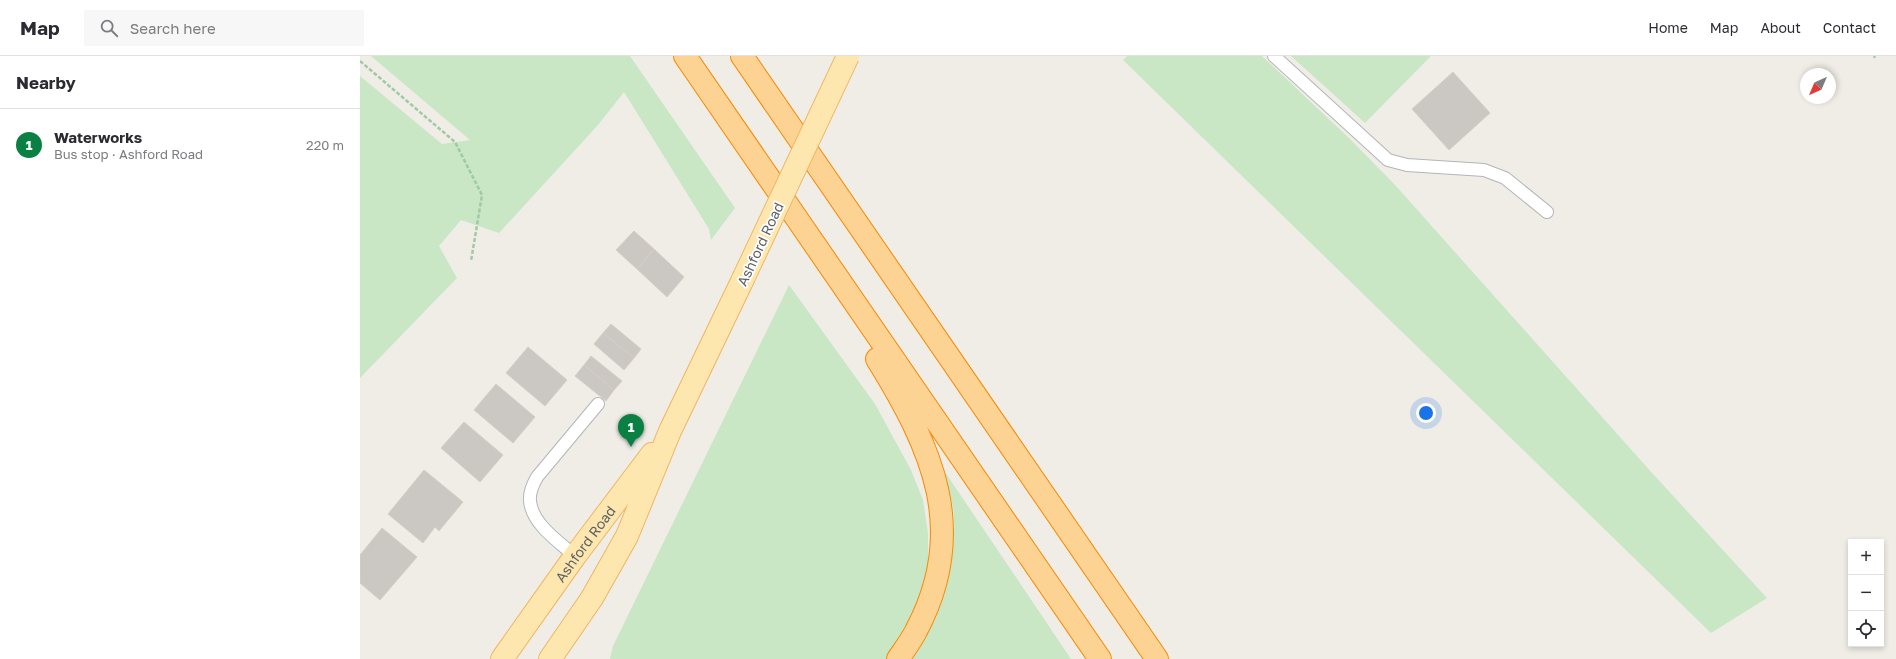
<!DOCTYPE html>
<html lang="en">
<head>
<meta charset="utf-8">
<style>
	:root { --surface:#fff; --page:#f7f7f7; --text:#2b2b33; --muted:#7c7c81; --line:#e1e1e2; --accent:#0b8043 }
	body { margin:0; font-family:"Golos Text",sans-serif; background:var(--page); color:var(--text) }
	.controls { position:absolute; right:12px; bottom:12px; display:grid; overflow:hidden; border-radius:0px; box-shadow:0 2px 6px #0003 }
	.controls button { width:36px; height:36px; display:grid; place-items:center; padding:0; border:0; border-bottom:1px solid var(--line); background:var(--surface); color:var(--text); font:20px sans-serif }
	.compass { position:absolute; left:1440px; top:12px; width:36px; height:36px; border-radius:50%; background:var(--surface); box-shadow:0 2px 6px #0003; rotate:224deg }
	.you { position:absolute; left:1066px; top:357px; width:14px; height:14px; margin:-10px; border:3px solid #fff; border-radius:50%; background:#1a73e8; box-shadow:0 0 0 6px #1a73e833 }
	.badge { display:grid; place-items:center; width:26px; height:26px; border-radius:50%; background:var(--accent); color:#fff; font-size:13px; font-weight:700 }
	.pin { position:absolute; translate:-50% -33px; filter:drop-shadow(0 1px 2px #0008) }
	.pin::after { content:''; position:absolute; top:21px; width:14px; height:12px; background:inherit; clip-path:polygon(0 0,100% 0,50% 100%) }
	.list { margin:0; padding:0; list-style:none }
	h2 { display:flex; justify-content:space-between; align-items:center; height:52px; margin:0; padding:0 16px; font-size:17px }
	h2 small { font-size:13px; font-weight:400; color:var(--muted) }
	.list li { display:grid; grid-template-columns:26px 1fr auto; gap:12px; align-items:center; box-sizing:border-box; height:72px; padding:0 16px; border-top:1px solid var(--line) }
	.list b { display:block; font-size:15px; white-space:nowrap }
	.list p { margin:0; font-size:13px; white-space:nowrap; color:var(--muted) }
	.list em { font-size:13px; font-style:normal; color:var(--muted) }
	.icon { flex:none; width:22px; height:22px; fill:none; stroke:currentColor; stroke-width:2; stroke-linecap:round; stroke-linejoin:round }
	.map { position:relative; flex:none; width:1536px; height:603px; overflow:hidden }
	header { display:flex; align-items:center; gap:24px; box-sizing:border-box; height:56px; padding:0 20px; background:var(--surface); border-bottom:1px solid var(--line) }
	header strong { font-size:19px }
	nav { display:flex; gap:22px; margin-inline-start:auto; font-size:14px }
	.search { width:280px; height:36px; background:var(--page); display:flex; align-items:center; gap:10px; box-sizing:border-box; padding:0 14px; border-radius:0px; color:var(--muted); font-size:15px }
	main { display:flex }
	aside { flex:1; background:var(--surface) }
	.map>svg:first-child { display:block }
</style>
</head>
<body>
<header>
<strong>Map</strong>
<div class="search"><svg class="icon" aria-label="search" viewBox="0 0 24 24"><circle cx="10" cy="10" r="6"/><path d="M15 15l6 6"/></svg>Search here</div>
<nav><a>Home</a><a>Map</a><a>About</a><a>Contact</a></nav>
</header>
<main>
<aside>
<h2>Nearby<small></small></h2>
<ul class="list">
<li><span class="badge">1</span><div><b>Waterworks</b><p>Bus stop · Ashford Road</p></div><em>220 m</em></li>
</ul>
</aside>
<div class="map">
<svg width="1536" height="603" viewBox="0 0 1536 603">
	<rect width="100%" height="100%" fill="#f0ede7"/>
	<!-- green -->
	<path fill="#c9e7c4" d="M 11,0 L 270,0 L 375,152 L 351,184 L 349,173 L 264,36 L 238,69 L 139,177 L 101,164 L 79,190 L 97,222 L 0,322 L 0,20 L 82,88 L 110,84 Z
		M 767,0 L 902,0 L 990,83 L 1036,130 L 1293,418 L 1407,542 L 1351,577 L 763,4 Z
		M 931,0 L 1071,0 L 1005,67 Z
		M 429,229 L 515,348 L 551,414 L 563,444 L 568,477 L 568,511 L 561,544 L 527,603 L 250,603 L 253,590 Z
		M 585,416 L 711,603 L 552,603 C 581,564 596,513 594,464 C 594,448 588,431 585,416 Z"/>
	<!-- building -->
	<path fill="#cbc8c3" stroke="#d5cec5" d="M 1093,16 L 1130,57 L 1089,94 L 1052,53 Z
		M 274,175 L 294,193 L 277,213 L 256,194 Z
		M 294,193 L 324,221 L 307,241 L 277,213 Z
		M 251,268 L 281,293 L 274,302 L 243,277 Z
		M 243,277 L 274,302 L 264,314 L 234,288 Z
		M 168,291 L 207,324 L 185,350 L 146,317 Z
		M 231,300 L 262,325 L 254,334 L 224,309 Z
		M 224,309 L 254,334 L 246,345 L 215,320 Z
		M 136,328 L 175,361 L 153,387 L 114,354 Z
		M 104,366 L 143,399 L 120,426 L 81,392 Z
		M 64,414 L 103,446 L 79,475 L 75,471 L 63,487 L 28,458 Z
		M 22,472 L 57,501 L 20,544 L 0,527 L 0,499 Z"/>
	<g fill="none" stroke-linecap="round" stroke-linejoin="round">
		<!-- service casing -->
		<g stroke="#b2b5b9" stroke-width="14">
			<path id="service" d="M 914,0 L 1028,104 L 1047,109 L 1124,114 L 1145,122 L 1187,156
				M 215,500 C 199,486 172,468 170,445 C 169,436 173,428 177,421 L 238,348"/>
		</g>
		<!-- primary casing -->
		<g stroke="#f1b560" stroke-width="24">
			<g id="primary">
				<path id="s1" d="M 142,603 L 215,500 L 292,398"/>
				<path d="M 190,603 L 232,542 L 267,480 L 310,375 L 383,223"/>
			</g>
		</g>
		<!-- motorway casing -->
		<g stroke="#f68902" stroke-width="24">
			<path id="motorway" d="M 325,0 L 740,603
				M 382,0 L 797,603
				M 517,303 C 572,392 610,474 556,575 C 551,585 544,594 538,603"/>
		</g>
		<!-- path -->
		<path stroke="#9ecba5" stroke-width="2.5" stroke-dasharray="4 2" stroke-linecap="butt" d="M 1514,0 L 1515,2
			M 0,5 L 95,86 L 122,139 L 111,205"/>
		<!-- service -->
		<use href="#service" stroke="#fff" stroke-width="12"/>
		<!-- primary -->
		<use href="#primary" stroke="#fee7ae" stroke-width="22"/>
		<!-- motorway -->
		<use href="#motorway" stroke="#fcd392" stroke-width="22"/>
		<!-- primary-bridge casing -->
		<g stroke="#f1b560" stroke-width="24" stroke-linecap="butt">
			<path id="primary-bridge" d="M 383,223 L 488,0"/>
		</g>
		<!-- primary-bridge -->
		<use href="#primary-bridge" stroke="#fee7ae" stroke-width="22"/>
	</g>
	<g text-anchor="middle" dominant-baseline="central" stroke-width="3.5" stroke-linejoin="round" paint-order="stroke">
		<!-- street labels -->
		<g font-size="14" fill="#5e6367" stroke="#fff">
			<text transform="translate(400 188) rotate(-65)">Ashford Road</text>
			<text stroke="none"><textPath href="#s1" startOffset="142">Ashford Road</textPath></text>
		</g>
	</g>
</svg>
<div class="controls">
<button>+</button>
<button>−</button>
<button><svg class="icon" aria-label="locate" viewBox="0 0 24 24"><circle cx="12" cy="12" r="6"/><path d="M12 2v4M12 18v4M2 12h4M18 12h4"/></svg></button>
</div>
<svg class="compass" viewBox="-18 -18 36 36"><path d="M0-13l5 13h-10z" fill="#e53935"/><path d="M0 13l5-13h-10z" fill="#7c7c81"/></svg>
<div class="you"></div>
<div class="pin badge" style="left:271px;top:391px">1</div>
</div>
</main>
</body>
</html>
